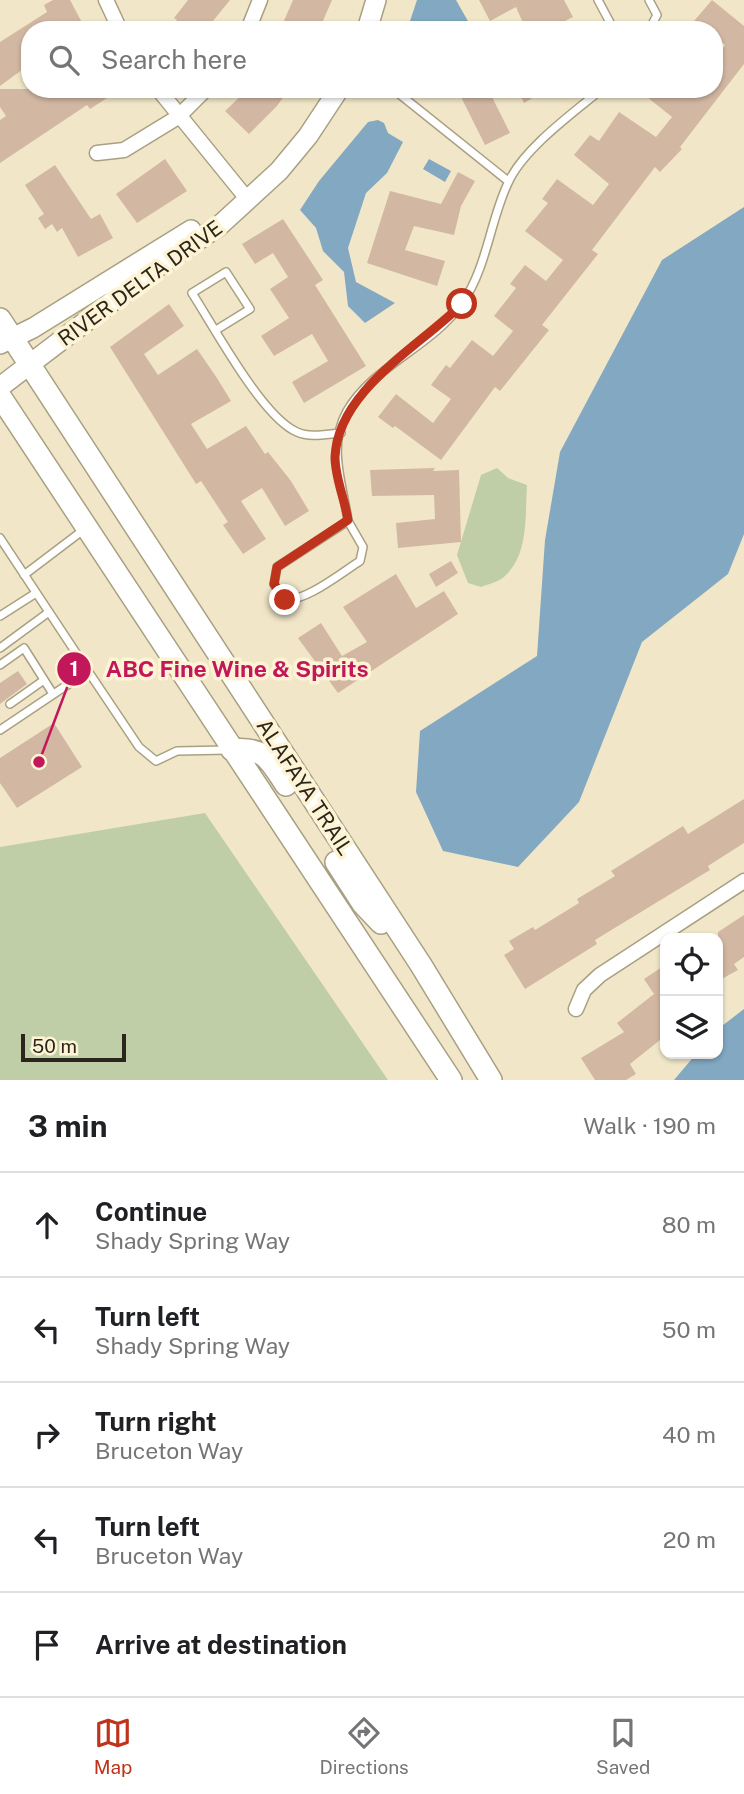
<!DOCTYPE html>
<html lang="en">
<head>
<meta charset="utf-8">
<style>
	:root { --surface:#fff; --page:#f6f6f6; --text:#202124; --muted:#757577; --line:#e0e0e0; --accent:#bf331c }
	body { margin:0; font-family:"Public Sans",sans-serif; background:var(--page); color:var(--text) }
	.controls { position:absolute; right:21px; bottom:21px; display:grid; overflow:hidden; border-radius:14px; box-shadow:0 2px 5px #0004 }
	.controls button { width:63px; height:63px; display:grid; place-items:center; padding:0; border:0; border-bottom:2px solid var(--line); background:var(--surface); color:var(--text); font:35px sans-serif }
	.scale { position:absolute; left:21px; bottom:18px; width:105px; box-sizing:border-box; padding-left:7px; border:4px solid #2a261b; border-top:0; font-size:19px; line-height:24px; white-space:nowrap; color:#2a261b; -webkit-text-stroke:5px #fef4d5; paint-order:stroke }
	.stop { position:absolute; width:21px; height:21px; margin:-16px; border:5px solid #bf331c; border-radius:50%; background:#fff }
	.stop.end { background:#bf331c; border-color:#fff; box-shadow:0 2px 7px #0008 }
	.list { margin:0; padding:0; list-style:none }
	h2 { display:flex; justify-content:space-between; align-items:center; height:91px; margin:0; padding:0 28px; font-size:30px }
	h2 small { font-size:23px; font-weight:400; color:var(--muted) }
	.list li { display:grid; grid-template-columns:46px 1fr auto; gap:21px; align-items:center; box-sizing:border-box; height:105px; padding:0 28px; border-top:2px solid var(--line) }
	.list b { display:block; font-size:26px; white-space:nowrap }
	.list p { margin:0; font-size:23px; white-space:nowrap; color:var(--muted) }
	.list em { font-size:23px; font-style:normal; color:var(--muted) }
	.icon { flex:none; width:38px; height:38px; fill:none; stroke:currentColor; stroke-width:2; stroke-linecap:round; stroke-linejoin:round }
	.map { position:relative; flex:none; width:744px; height:1080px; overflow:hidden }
	.search { position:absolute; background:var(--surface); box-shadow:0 2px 5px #0004; left:21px; right:21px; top:21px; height:77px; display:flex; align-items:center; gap:18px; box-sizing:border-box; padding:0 24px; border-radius:28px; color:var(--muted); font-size:26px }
	.sheet { height:616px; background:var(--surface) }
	nav { display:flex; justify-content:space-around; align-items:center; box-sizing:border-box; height:98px; border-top:2px solid var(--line); background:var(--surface); font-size:19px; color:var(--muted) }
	nav a { display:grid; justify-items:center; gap:4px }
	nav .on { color:var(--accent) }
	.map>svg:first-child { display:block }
</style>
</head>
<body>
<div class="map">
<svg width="744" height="1080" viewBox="0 0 744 1080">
	<rect width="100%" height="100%" fill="#f1e7c8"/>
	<!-- green -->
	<path fill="#bfcea7" d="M 497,468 L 508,478 L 527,485 C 525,514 529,553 506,575 C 501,581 489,584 481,587 L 468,583 L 457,555 L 481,475 Z
		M 205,813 L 388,1080 L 0,1080 L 0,847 Z"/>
	<!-- water -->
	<path fill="#83a8c2" d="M 417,0 L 456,0 L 473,30 L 407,30 Z
		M 378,120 L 384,123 L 388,133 L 403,142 L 387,173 L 366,193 L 348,248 L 356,282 L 395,303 L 365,323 L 348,306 L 344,272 L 323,251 L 316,228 L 300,210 L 319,181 L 368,122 Z
		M 429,159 L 451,171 L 445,182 L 423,169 Z
		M 744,207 L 744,534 L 728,574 L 642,642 L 579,802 L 518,867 L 443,851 L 416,792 L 420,731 L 537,656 L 545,540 L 560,452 L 662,260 Z
		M 744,1009 L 744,1080 L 674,1080 L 696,1054 L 718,1054 L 718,1029 Z"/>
	<!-- building -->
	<path fill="#d2b8a3" d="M 53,0 L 70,0 L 86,30 L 30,30 L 30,64 L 0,86 L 0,42 L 47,12 L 44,5 Z
		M 188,0 L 230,0 L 213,21 L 224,30 L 170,30 L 177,20 L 174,18 Z
		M 293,0 L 332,0 L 319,30 L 280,30 Z
		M 479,0 L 564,0 L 573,17 L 555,26 L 557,30 L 526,30 L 516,7 L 490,21 Z
		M 712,0 L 744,26 L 744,64 L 680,147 L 682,149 L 660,172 L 655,167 L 592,250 L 598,254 L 542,325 L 549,330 L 500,391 L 495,387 L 441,460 L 395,426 L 393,428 L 378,417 L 396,394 L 433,423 L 451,399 L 431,385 L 446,365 L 450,368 L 472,340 L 493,356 L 513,331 L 494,316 L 516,288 L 510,284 L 525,265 L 546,281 L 563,260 L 525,231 L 548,203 L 542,199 L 557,179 L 593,205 L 609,184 L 574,155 L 590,135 L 599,141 L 619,112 L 656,137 L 672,117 L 637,89 L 714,89 L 714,63 L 725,45 L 714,36 L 714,30 L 704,30 L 694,21 Z
		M 0,89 L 121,89 L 90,109 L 87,105 L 0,163 L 0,120 L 6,116 L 0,107 Z
		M 248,89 L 289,89 L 277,106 L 249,134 L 225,111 Z
		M 457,89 L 488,89 L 510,133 L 485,145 Z
		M 517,89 L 548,89 L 524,103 Z
		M 165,159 L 187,191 L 137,223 L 116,194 Z
		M 55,165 L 91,219 L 100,214 L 113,238 L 78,257 L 62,228 L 57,232 L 52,224 L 45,229 L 38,218 L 44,214 L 25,185 Z
		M 458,172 L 475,181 L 461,206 L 454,235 L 414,226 L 405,250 L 445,261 L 437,286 L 367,263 L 390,191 L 441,204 Z
		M 283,219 L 323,280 L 315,285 L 366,366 L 304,403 L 292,382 L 328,361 L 312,334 L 274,356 L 261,336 L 289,318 L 270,289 L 288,277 L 273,253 L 255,264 L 242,244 Z
		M 169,304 L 184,326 L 144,354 L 158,375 L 197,349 L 217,378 L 231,401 L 191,424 L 207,449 L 246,426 L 265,454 L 268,452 L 291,481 L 309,511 L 285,526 L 262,488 L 241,501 L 266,539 L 243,554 L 223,525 L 228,522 L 201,481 L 196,484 L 110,347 Z
		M 435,468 L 433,471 L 459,470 L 461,542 L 398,548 L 396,523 L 435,519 L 434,495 L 372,496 L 370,470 Z
		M 451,561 L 458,573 L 436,587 L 429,574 Z
		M 396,574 L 416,608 L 444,591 L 458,614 L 338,693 L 298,638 L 321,623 L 342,656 L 367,642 L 343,607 Z
		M 18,671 L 27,684 L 0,704 L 0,683 Z
		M 54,723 L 82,767 L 17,808 L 0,783 L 0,758 Z
		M 744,799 L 744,843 L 708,866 L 710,870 L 595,940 L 597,944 L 525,989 L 504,955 L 514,949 L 509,941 L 533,927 L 535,930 L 579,903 L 577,899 L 615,876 L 611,871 L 683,826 L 688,834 Z
		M 744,915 L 744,957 L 734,964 L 738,970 L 718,981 L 718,932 Z
		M 665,965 L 665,1036 L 630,1064 L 636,1074 L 626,1080 L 595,1080 L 581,1058 L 624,1032 L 617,1023 L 654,994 L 644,979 Z"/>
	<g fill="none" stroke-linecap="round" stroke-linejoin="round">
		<!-- service casing -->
		<g stroke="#a9a083" stroke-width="10">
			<path id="service" d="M 598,0 L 614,30
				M 649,30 L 657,15 L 649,0
				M 393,89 L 508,181
				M 216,330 L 250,309 L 226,272 L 192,293 C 214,327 262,417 297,432 C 310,438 327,434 341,433
				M 348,521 L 363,547 L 360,561 C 344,571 299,607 282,598 L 274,584 L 277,567 L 348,521 C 343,484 327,447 347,411 C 374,365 433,346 463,302 C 487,267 490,221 508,183 C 523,149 573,113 602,89
				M 0,538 L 88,671 L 0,730
				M 24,575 L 86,528
				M 0,616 L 36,593
				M 0,648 L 49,612
				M 0,665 L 24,648 L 53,694
				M 88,671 L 139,747 L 156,761 L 177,751 L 228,750
				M 10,704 L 44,680"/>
		</g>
		<!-- minor casing -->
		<g stroke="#a9a083" stroke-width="17">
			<path id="minor" d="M 106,0 L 120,30
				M 248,30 L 260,0
				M 158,89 L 248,200
				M 97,153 L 124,150 L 178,117 L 206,89
				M 576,1009 L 584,990 L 600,975 L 744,881"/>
		</g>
		<!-- tertiary casing -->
		<g stroke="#a9a083" stroke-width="22">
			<path id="tertiary" d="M 367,30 L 376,0
				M 0,344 L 33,328 L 191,230
				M 0,387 L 160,265 L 219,226 L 279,171 L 308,136 L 339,89"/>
		</g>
		<!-- secondary casing -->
		<g stroke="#a9a083" stroke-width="24">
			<path id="secondary" d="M 0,319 L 421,965 L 491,1080
				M 0,396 L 451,1080
				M 232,750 C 265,747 269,759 286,785
				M 336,862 L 363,904 L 381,923"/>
		</g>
		<!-- service -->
		<use href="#service" stroke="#fff" stroke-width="7"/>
		<!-- minor -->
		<use href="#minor" stroke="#fff" stroke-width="14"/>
		<!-- tertiary -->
		<use href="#tertiary" stroke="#fff" stroke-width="19"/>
		<!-- secondary -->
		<use href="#secondary" stroke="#fff" stroke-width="21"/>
	</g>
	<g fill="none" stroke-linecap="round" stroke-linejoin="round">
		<!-- route -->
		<path stroke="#bf331c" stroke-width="9" d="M 285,600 L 274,584 L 277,567 L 348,520 C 345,500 335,478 335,457 C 338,390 419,347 462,304"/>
	</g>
	<g text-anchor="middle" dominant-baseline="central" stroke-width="7" stroke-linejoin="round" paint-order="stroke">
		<!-- street labels -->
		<g font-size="21" fill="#2a261b" stroke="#fef4d5">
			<text transform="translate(140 283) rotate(-36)">RIVER DELTA DRIVE</text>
			<text transform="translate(305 787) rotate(57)">ALAFAYA TRAIL</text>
		</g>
	</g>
	<!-- callouts -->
	<path fill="none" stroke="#c2185b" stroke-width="2.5" d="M39 762L74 669"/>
	<g fill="#c2185b" stroke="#fef4d5" stroke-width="2.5">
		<circle cx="39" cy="762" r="7"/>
		<circle cx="74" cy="669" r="18"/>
	</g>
	<g font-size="21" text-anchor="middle" font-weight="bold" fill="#fff">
		<text x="74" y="676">1</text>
	</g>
	<g font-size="23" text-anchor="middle" font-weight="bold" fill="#c2185b" stroke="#fef4d5" stroke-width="7" stroke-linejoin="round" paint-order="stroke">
		<text x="237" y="677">ABC Fine Wine &amp; Spirits</text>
	</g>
</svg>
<div class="controls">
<button><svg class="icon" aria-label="locate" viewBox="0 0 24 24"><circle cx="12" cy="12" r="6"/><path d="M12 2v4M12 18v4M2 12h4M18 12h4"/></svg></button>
<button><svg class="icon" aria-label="layers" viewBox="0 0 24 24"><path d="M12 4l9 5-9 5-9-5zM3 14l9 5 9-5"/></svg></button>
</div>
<div class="scale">50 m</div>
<div class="stop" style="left:462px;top:304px"></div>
<div class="stop end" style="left:285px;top:600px"></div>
<div class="search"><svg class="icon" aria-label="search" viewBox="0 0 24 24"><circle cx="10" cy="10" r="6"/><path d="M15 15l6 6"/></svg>Search here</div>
</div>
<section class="sheet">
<h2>3 min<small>Walk · 190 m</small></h2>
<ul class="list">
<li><svg class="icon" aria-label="ahead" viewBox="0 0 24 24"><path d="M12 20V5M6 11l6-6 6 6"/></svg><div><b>Continue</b><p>Shady Spring Way</p></div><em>80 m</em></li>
<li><svg class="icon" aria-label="left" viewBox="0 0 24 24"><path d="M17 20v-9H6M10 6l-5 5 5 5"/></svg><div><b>Turn left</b><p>Shady Spring Way</p></div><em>50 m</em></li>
<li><svg class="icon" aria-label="right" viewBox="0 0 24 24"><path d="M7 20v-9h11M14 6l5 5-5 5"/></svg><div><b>Turn right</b><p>Bruceton Way</p></div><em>40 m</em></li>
<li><svg class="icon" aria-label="left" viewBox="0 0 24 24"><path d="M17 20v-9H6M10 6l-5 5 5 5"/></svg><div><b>Turn left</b><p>Bruceton Way</p></div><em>20 m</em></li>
<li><svg class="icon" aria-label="arrive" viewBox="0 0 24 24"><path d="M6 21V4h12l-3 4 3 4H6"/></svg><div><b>Arrive at destination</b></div></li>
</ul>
</section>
<nav>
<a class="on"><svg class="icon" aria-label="map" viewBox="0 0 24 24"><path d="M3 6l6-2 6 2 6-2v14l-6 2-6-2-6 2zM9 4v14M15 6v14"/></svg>Map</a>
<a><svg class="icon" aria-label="directions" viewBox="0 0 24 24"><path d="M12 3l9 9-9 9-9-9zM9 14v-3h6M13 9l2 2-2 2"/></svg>Directions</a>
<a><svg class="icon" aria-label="saved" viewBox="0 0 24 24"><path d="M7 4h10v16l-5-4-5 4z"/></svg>Saved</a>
</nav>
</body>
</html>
